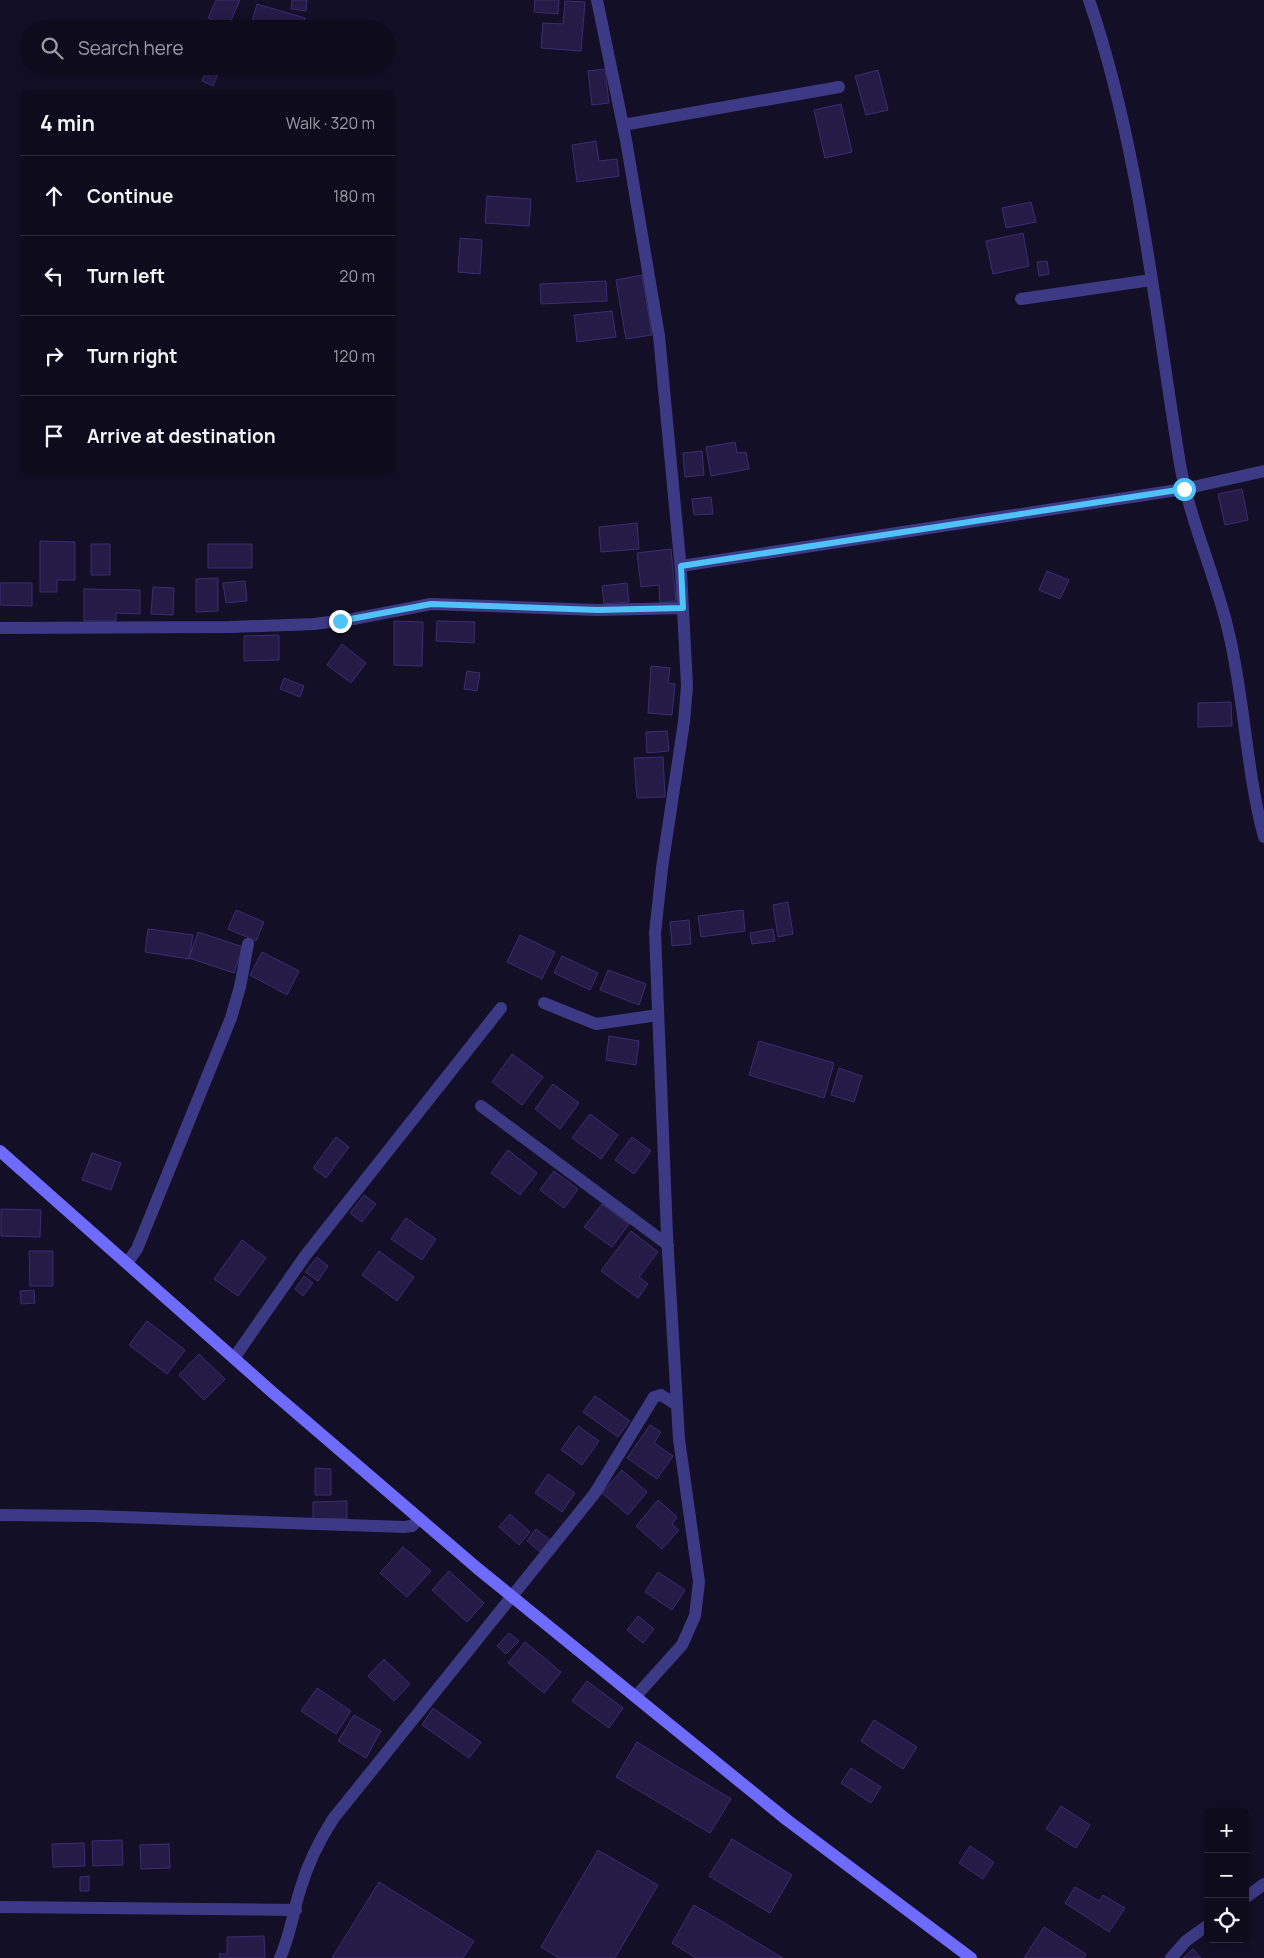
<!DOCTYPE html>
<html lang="en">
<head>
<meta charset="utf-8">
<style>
	:root { --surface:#0e0b1c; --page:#1c1929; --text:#f1f3f6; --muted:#9b9ba3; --line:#2e2b3b }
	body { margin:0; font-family:Manrope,sans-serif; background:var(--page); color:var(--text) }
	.controls { position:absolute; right:15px; bottom:15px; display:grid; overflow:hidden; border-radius:8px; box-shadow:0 2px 8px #0003 }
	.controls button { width:45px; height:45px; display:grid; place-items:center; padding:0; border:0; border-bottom:1px solid var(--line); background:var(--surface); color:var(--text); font:25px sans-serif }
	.stop { position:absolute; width:15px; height:15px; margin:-11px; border:4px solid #4fc3f7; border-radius:50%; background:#fff }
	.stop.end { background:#4fc3f7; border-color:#fff; box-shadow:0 1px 5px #0008 }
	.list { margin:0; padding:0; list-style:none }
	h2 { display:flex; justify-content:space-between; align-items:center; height:65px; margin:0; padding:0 20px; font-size:21px }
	h2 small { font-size:16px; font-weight:400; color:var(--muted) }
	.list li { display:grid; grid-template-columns:32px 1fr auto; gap:15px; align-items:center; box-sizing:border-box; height:80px; padding:0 20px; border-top:1px solid var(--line) }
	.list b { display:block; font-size:19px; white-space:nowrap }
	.list em { font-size:16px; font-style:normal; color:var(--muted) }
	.icon { flex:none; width:28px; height:28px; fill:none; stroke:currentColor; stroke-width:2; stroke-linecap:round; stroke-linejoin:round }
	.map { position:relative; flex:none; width:1264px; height:1958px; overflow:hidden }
	.search { position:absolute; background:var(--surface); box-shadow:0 2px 8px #0003; left:20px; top:20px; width:375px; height:55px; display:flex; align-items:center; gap:12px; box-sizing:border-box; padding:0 18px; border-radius:28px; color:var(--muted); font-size:19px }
	.panel { position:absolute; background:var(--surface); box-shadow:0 2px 8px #0003; left:20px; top:90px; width:375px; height:385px; border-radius:8px }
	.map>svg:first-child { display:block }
</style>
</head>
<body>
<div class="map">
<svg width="1264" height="1958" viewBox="0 0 1264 1958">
	<rect width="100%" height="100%" fill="#130f26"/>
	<!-- building -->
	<path fill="#241b47" stroke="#3b2d73" d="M 216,0 L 240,0 L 228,27 L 208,18 Z
		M 292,0 L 307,0 L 306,11 L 291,9 Z
		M 535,0 L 559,0 L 558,14 L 534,12 Z
		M 565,1 L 585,2 L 581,51 L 541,48 L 543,23 L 563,24 Z
		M 257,4 L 305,18 L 302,29 L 250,29 Z
		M 208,66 L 220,69 L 213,86 L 202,81 Z
		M 605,69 L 609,103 L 592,105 L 588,71 Z
		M 878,70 L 888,110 L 866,115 L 855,76 Z
		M 841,104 L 852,152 L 825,158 L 814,110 Z
		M 596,141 L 599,161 L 617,159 L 619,176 L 577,182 L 572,145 Z
		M 487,196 L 531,199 L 529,226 L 485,223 Z
		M 1031,202 L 1036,222 L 1006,228 L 1002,208 Z
		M 1023,233 L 1029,266 L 993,274 L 986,241 Z
		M 460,238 L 482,240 L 480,274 L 458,272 Z
		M 1047,261 L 1049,274 L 1039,276 L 1037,262 Z
		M 642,275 L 652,335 L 626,339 L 616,280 Z
		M 606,281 L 607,301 L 541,304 L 540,284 Z
		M 612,311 L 616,337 L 577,342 L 574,315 Z
		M 735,442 L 737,453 L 746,452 L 749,469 L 711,476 L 706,447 Z
		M 702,451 L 704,475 L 685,477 L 683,453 Z
		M 1242,489 L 1248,520 L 1225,525 L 1218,494 Z
		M 711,497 L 713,514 L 694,515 L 692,499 Z
		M 637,523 L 639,549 L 601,552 L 599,527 Z
		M 40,541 L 75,542 L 75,580 L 57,580 L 57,592 L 40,592 Z
		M 91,544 L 110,544 L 110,575 L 91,575 Z
		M 208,544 L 252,544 L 252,568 L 208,568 Z
		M 671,549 L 676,601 L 660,603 L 659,585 L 641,587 L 637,553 Z
		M 1047,571 L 1069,580 L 1060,599 L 1039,590 Z
		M 218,578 L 218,611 L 196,612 L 196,579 Z
		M 245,581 L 247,601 L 226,603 L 223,583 Z
		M 0,583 L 32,583 L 32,606 L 0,605 Z
		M 627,583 L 629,602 L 604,604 L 602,586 Z
		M 153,587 L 174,588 L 173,615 L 151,614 Z
		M 84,589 L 140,590 L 140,614 L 116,613 L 116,621 L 84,621 Z
		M 394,621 L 423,622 L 422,666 L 394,665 Z
		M 437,621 L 475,622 L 474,643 L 436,641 Z
		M 279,635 L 279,660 L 244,661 L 244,636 Z
		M 342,644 L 366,663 L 351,683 L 327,665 Z
		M 651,666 L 670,668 L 668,683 L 675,684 L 672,715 L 648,713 Z
		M 467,671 L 480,673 L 477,691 L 464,689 Z
		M 284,678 L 304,686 L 300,697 L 280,689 Z
		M 1231,702 L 1232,726 L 1198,727 L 1198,703 Z
		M 667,731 L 669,751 L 647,753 L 646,732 Z
		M 663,757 L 665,797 L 637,798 L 634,758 Z
		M 788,902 L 793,934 L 778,937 L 773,905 Z
		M 236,910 L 264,922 L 256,941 L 228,929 Z
		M 743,910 L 745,931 L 701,937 L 698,916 Z
		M 689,920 L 691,944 L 672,946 L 670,922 Z
		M 148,929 L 193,935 L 189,959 L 145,952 Z
		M 773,929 L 775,941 L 752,944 L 750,933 Z
		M 198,932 L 243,947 L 234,973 L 189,958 Z
		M 520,935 L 555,952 L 542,979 L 507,962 Z
		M 262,952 L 299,971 L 287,995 L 250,975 Z
		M 562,956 L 598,973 L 590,990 L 554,973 Z
		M 608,970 L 646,984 L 639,1005 L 600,990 Z
		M 609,1036 L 639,1041 L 636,1065 L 606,1060 Z
		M 759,1041 L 834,1063 L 824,1098 L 749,1075 Z
		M 512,1054 L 543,1077 L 522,1105 L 492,1082 Z
		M 839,1068 L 862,1076 L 854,1102 L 831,1095 Z
		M 553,1084 L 579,1103 L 560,1129 L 535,1109 Z
		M 590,1114 L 618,1135 L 601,1159 L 572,1138 Z
		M 336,1137 L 349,1147 L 326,1178 L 313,1168 Z
		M 632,1137 L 651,1151 L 634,1174 L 615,1160 Z
		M 508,1150 L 537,1173 L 520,1195 L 491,1173 Z
		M 92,1153 L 121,1163 L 111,1190 L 82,1180 Z
		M 554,1171 L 578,1189 L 564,1208 L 540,1190 Z
		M 364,1195 L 376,1204 L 362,1222 L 350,1213 Z
		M 602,1204 L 629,1224 L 612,1247 L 584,1227 Z
		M 1,1209 L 41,1210 L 40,1237 L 1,1236 Z
		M 406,1218 L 436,1239 L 422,1260 L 391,1239 Z
		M 631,1231 L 658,1252 L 639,1277 L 648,1284 L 638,1298 L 601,1271 Z
		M 242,1240 L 266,1258 L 238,1296 L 214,1279 Z
		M 29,1251 L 53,1251 L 53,1286 L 30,1286 Z
		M 379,1251 L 414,1277 L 397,1301 L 362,1275 Z
		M 317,1257 L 328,1266 L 318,1281 L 305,1272 Z
		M 304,1276 L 313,1283 L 303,1296 L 295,1289 Z
		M 34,1290 L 35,1303 L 21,1304 L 20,1291 Z
		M 147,1321 L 185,1350 L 167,1374 L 129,1345 Z
		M 199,1354 L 225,1379 L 204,1400 L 179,1375 Z
		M 595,1396 L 630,1421 L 618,1437 L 583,1412 Z
		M 650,1425 L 661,1432 L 654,1443 L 673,1456 L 657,1479 L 627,1458 Z
		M 578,1426 L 599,1441 L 582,1465 L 561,1450 Z
		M 315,1468 L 331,1469 L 331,1495 L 315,1495 Z
		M 622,1470 L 647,1492 L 628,1515 L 602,1493 Z
		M 548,1474 L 575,1493 L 562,1512 L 535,1493 Z
		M 658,1500 L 677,1517 L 672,1524 L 679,1530 L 662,1549 L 636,1526 Z
		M 347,1501 L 347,1519 L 313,1519 L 313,1502 Z
		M 510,1514 L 530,1532 L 519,1545 L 499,1527 Z
		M 536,1529 L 550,1540 L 540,1552 L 527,1541 Z
		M 403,1547 L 431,1571 L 407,1597 L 380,1573 Z
		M 449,1571 L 484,1603 L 467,1622 L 432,1590 Z
		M 658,1572 L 685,1590 L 672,1610 L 645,1592 Z
		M 638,1616 L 654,1629 L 643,1643 L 627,1630 Z
		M 509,1633 L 519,1641 L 506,1654 L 497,1646 Z
		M 525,1642 L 561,1672 L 544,1693 L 508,1663 Z
		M 384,1659 L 410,1684 L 394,1701 L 368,1676 Z
		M 587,1681 L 623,1708 L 609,1728 L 572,1701 Z
		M 317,1688 L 351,1711 L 336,1734 L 301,1711 Z
		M 433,1708 L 481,1742 L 469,1758 L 422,1725 Z
		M 354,1715 L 381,1731 L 366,1758 L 338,1741 Z
		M 874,1720 L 917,1747 L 903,1769 L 861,1741 Z
		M 637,1742 L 731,1799 L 710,1833 L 616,1777 Z
		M 851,1768 L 881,1787 L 871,1803 L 841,1783 Z
		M 1061,1806 L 1090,1825 L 1076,1848 L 1046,1829 Z
		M 732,1839 L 792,1875 L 770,1913 L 709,1876 Z
		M 122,1840 L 123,1865 L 93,1866 L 92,1841 Z
		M 84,1843 L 85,1866 L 53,1867 L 52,1844 Z
		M 169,1844 L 170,1868 L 141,1869 L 140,1845 Z
		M 970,1846 L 994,1862 L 983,1879 L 959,1863 Z
		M 598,1850 L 658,1885 L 615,1958 L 559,1958 L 541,1947 Z
		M 89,1876 L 89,1891 L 80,1891 L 80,1877 Z
		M 379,1882 L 474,1941 L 463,1958 L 332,1958 Z
		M 1075,1887 L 1099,1901 L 1103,1895 L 1125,1908 L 1109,1932 L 1065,1903 Z
		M 694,1905 L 783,1958 L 696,1958 L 672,1943 Z
		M 1044,1927 L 1086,1954 L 1084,1958 L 1024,1958 Z
		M 264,1936 L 265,1958 L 220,1958 L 219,1954 L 227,1954 L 227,1937 Z
		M 1193,1949 L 1201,1958 L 1183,1958 Z"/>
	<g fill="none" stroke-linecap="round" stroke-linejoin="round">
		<!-- street -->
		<path stroke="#3d3a85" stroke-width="12" d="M 597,0 L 626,140 L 659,336 L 681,571 L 687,686 L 684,722 L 662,868 L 655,933 L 667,1235 L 679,1439 L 699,1582 L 695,1616 L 682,1645 L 636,1696
			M 1089,0 C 1139,145 1155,312 1180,464 C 1190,522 1216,576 1229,634 C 1245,701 1246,771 1264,837
			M 623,125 L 839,87
			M 1021,299 L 1151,280
			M 681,566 L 1184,489 L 1264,471
			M 0,628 L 230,627 L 314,624 L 353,619 L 431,604 L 597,610 L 683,608
			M 544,1003 L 596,1024 L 658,1015
			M 481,1106 L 668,1245
			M 127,1263 L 137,1249 L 231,1018 L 240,987 L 248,944
			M 234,1358 L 305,1256 L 501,1008
			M 0,1515 L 94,1516 L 404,1527 L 412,1526 L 419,1519
			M 1245,1898 L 1264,1884
			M 0,1907 L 296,1910
			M 280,1958 C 290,1936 293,1913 300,1890 C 307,1866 319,1841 333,1819 L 595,1493 L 654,1397 L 661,1395 L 677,1405
			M 1171,1958 L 1186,1941 L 1208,1925"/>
		<!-- secondary -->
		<path stroke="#6f6bff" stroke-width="12" d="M 0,1151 L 272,1392 L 477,1568 L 787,1820 L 971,1958"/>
	</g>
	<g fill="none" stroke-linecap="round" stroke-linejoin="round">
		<!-- route -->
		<path stroke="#4fc3f7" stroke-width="6" d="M 340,621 L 431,604 L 597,610 L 683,608 L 681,566 L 1184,489"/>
	</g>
</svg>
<div class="controls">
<button>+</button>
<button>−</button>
<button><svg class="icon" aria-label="locate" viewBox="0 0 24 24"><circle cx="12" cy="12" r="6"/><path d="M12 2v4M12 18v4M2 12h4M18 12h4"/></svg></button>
</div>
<div class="stop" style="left:1184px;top:489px"></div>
<div class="stop end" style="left:340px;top:621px"></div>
<div class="search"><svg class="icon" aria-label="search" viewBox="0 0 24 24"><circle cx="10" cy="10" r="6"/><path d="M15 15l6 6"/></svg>Search here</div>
<section class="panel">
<h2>4 min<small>Walk · 320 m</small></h2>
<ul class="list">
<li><svg class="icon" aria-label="ahead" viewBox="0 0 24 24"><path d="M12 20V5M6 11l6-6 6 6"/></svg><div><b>Continue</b></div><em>180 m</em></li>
<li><svg class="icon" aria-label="left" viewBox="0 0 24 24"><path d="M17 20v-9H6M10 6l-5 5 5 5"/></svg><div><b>Turn left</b></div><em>20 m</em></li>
<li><svg class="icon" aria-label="right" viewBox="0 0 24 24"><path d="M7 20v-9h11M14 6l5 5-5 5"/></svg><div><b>Turn right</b></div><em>120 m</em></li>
<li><svg class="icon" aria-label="arrive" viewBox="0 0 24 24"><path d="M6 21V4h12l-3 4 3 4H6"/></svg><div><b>Arrive at destination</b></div></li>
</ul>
</section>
</div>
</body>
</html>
